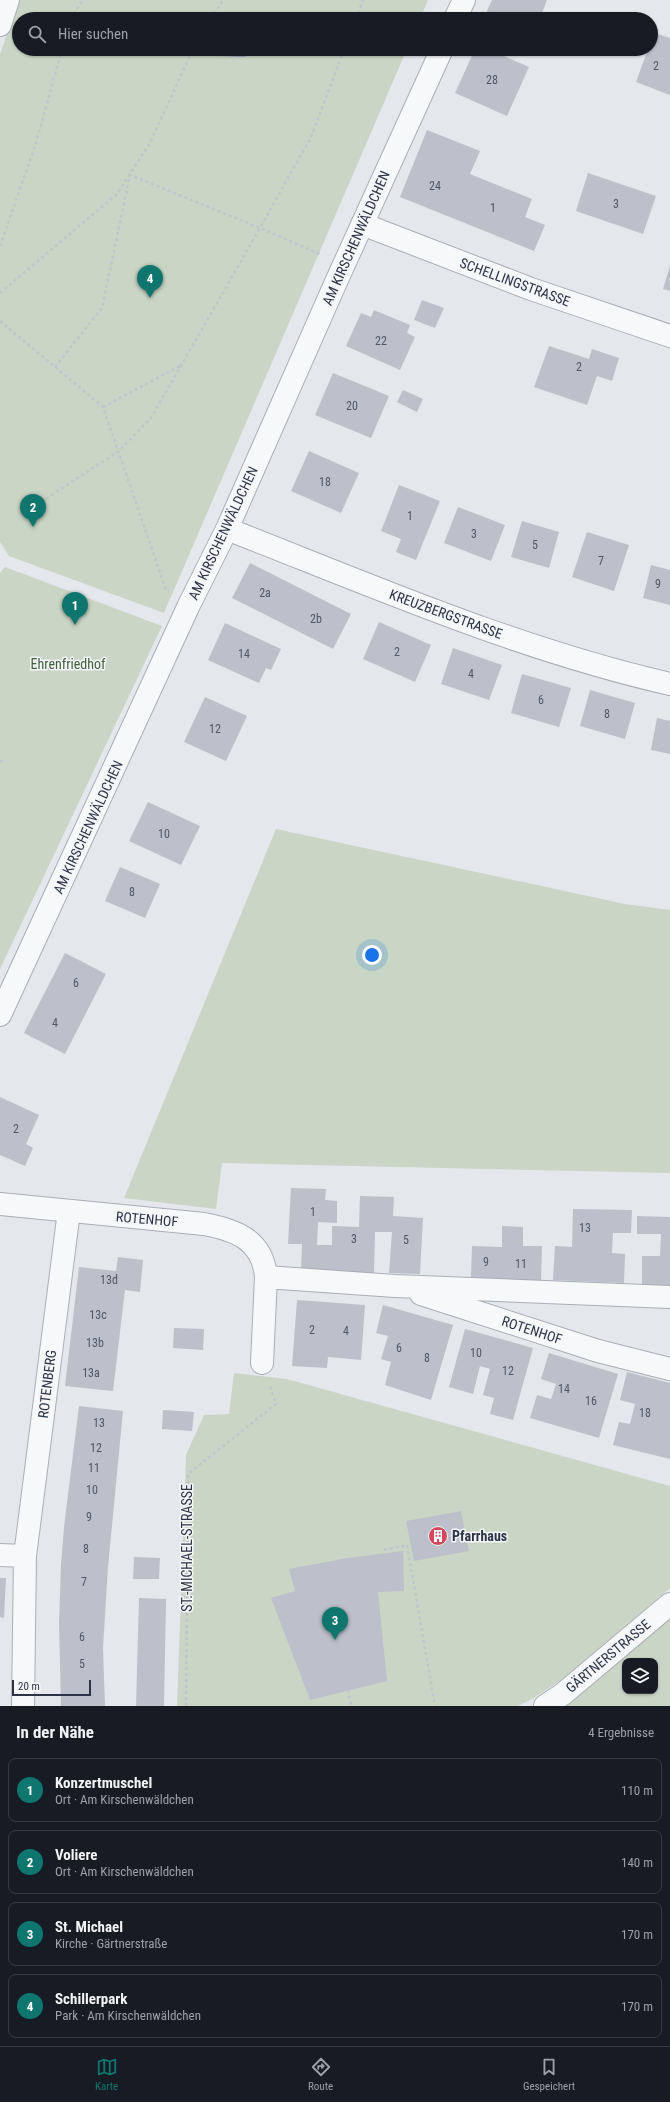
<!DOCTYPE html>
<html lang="de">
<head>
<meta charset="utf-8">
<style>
	:root { --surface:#171b24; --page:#20242c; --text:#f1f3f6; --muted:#9ea1a6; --line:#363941; --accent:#0f766e }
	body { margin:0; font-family:"Roboto Condensed",sans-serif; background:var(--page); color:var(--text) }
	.controls { position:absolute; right:12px; bottom:12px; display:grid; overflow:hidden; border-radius:8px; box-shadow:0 1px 3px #0004 }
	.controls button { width:36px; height:36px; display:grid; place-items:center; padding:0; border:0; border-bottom:1px solid var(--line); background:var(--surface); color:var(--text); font:20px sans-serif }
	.scale { position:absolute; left:12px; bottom:10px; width:79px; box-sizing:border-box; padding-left:4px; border:2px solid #2b3445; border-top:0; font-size:11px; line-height:14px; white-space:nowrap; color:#2b3445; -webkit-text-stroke:3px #f4f6f9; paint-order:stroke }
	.you { position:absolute; left:372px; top:955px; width:14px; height:14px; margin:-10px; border:3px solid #fff; border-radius:50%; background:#1a73e8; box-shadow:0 0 0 6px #1a73e833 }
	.badge { display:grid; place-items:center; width:26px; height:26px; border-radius:50%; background:var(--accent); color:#fff; font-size:13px; font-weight:700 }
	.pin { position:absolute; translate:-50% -33px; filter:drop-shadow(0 1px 2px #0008) }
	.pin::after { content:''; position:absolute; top:21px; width:14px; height:12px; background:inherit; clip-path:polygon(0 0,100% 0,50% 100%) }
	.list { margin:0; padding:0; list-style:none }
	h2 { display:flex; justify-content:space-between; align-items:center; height:52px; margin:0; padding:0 16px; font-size:17px }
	h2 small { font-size:13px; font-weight:400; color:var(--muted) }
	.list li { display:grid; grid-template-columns:26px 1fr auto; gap:12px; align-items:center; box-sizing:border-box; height:64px; margin:0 8px 8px; padding:0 8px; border:1px solid var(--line); border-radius:8px }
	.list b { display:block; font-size:15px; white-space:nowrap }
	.list p { margin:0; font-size:13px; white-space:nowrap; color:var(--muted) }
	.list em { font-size:13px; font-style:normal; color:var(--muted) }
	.icon { flex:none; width:22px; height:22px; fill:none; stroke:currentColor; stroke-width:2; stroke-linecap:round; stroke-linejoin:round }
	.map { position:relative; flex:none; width:670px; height:1706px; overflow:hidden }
	.search { position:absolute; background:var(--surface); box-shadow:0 1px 3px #0004; left:12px; right:12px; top:12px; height:44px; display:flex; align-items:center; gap:10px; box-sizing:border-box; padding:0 14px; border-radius:22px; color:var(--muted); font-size:15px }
	.sheet { height:340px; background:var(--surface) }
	nav { display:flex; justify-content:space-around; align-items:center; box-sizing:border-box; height:56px; border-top:1px solid var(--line); background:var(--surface); font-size:11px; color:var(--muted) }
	nav a { display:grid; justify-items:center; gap:2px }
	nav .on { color:var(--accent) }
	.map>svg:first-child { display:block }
</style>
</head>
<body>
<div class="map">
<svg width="670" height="1706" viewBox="0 0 670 1706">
	<rect width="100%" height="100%" fill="#e4e7ec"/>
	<!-- green -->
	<path fill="#c9d6c5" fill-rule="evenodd" d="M 19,0 L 428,0 L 420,19 L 19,19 L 19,49 L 407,49 L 164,613 L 9,556 L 0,542 L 0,54 Z
		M 5,567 L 162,626 L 0,969 L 0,573 Z
		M 276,829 L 625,904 L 670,910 L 670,1173 L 222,1163 L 216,1209 L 124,1198 Z
		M 234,1373 L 287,1379 L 670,1486 L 670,1588 L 564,1678 L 532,1699 L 518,1706 L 177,1706 L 186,1455 L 204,1415 L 229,1414 Z
		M 670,1614 L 670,1706 L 552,1706 ZM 625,1661 L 655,1661 L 655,1691 L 625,1691 Z"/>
	<!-- water -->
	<path fill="#9fb4cc" d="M 218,49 L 260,49 L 261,51 L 244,57 L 218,56 Z"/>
	<!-- building -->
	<path fill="#bbc0ca" d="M 492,0 L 547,0 L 540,19 L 501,19 L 486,13 Z
		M 655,33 L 670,38 L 670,95 L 636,82 L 648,49 L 651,49 L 651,42 Z
		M 475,49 L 488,49 L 529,67 L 507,116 L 455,93 Z
		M 427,130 L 480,151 L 470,174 L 532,199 L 525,217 L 545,225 L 534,251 L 400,197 Z
		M 588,173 L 656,196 L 643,234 L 576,211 Z
		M 670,266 L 670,291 L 663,289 Z
		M 422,300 L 444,308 L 435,328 L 414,320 Z
		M 374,310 L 410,325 L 407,333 L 415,337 L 400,370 L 346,346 L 361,313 L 371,317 Z
		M 549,346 L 589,359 L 592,349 L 619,358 L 612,381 L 597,376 L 587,405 L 534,387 Z
		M 333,373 L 389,396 L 371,438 L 315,415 Z
		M 403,390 L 423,399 L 417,412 L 397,402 Z
		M 309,451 L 359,473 L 341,513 L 291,491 Z
		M 399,485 L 440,501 L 416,560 L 396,552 L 401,539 L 381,531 Z
		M 458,507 L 505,525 L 491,561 L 444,543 Z
		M 522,521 L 559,532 L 549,568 L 511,557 Z
		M 587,532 L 629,545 L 614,591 L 572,577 Z
		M 250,563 L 351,614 L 333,649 L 232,598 Z
		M 651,565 L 670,570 L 670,605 L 643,598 Z
		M 379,622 L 431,645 L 415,682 L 363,659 Z
		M 225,623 L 281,649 L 271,670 L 266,668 L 259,683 L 208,660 Z
		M 453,648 L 502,665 L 489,700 L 441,684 Z
		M 522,674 L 571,688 L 559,727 L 511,713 Z
		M 590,690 L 635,703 L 625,739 L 580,726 Z
		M 205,697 L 247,716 L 226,761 L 184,742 Z
		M 657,718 L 670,721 L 670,754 L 651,750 Z
		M 148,802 L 200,826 L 181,865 L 129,841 Z
		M 120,867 L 160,884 L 145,918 L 105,901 Z
		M 65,953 L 106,974 L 65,1054 L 24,1033 Z
		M 0,1097 L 39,1115 L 26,1144 L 33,1148 L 25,1166 L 0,1155 Z
		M 291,1188 L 326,1189 L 325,1200 L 337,1201 L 337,1223 L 318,1222 L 317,1245 L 332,1245 L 332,1226 L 359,1227 L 360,1196 L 394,1197 L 393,1216 L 423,1218 L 420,1274 L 389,1273 L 392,1232 L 375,1232 L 374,1273 L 301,1270 L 302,1244 L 288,1244 Z
		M 573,1209 L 632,1210 L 631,1233 L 613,1233 L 612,1253 L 625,1254 L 624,1283 L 553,1280 L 555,1246 L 572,1247 Z
		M 637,1216 L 670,1217 L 670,1287 L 642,1287 L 642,1256 L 660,1256 L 661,1234 L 637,1234 Z
		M 502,1226 L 523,1227 L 523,1246 L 542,1246 L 541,1282 L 501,1281 L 471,1277 L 472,1246 L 502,1247 Z
		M 118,1257 L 143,1260 L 140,1292 L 125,1290 L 113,1391 L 65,1386 L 79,1267 L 116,1271 Z
		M 297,1300 L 365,1305 L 361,1360 L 328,1357 L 327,1368 L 292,1366 Z
		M 383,1305 L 453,1325 L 431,1400 L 385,1385 L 391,1362 L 381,1359 L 388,1336 L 376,1333 Z
		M 174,1328 L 204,1329 L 203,1350 L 173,1348 Z
		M 465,1329 L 533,1348 L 513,1420 L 490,1414 L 494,1398 L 483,1395 L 490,1369 L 480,1366 L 473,1394 L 449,1387 Z
		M 549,1353 L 618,1374 L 599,1438 L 530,1418 L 537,1395 L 551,1399 L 556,1384 L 541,1379 Z
		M 627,1372 L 670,1383 L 670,1459 L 613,1445 L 619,1422 L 630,1424 L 635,1404 L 620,1400 Z
		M 79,1406 L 123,1411 L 108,1567 L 103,1648 L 105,1706 L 61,1706 L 59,1624 L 61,1565 L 64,1527 Z
		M 163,1410 L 194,1412 L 192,1431 L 162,1429 Z
		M 461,1511 L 469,1551 L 414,1561 L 406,1521 Z
		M 403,1551 L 404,1591 L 378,1592 L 387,1681 L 310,1700 L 271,1598 L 295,1591 L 289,1569 L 347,1558 Z
		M 134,1557 L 160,1558 L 159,1579 L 133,1579 Z
		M 0,1578 L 6,1578 L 4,1618 L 0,1617 Z
		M 139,1598 L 166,1599 L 164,1706 L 136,1706 Z"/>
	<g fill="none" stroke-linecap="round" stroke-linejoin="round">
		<!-- minor casing -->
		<g stroke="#a9aeb7" stroke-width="24">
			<path id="minor" d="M 455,19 L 464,0
				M 0,25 L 8,0
				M 362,224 L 531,289 L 670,336
				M 227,529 C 373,586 517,649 670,684
				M 0,1015 L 189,605 L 227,529 L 336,282 L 442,49
				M 0,1204 L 204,1224 C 236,1230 263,1240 266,1277 L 262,1363
				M 266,1277 L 395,1286 L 670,1297
				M 421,1294 L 598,1351 L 670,1369
				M 0,1555 L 25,1556
				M 23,1706 L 25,1556 L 69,1211
				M 545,1706 L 563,1694 L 670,1604"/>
		</g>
		<!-- path -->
		<path stroke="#c2c5cb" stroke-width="2.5" stroke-dasharray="3 3" stroke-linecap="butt" d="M 70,19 L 83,0
			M 211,19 L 223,0
			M 356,19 L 363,0
			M 0,246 L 36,143 L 62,49
			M 0,293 L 117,194 L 150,143 L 193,49
			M 0,321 L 103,407 L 166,590 L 169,592
			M 55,367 L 102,308 L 130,175 L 260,228 L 311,137 L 344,49
			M 103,407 L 180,366
			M 21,515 L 119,451 L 151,418 L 260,228 L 322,255
			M 0,761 L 6,761
			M 384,1550 L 407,1545 L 435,1706
			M 348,1690 L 351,1706
			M 186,1706 L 188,1474 L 276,1404 L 270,1386"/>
		<!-- minor -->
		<use href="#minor" stroke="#f7f8fa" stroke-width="22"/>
	</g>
	<!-- icons -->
	<defs>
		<g id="building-disc" transform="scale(1)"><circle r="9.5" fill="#d1495b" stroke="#f4f6f9"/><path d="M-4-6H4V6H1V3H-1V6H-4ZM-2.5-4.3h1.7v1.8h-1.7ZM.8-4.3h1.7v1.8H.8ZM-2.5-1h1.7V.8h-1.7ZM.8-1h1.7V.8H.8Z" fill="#fff"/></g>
	</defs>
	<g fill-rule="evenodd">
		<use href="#building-disc" x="438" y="1536"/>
	</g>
	<g text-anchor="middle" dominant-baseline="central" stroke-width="3" stroke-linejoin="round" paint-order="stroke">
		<!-- number labels -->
		<g font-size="12" fill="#4f5766">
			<text x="656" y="66">2</text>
			<text x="492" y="80">28</text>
			<text x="435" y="186">24</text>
			<text x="616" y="204">3</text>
			<text x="493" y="208">1</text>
			<text x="381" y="341">22</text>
			<text x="579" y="367">2</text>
			<text x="352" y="406">20</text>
			<text x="325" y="482">18</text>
			<text x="410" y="516">1</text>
			<text x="474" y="534">3</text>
			<text x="535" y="545">5</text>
			<text x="601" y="561">7</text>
			<text x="658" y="584">9</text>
			<text x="265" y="593">2a</text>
			<text x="316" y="619">2b</text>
			<text x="397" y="652">2</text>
			<text x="244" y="654">14</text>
			<text x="471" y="674">4</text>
			<text x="541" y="700">6</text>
			<text x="607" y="714">8</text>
			<text x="215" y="729">12</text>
			<text x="164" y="834">10</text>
			<text x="132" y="892">8</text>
			<text x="76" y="983">6</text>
			<text x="55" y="1023">4</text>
			<text x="16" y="1129">2</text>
			<text x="313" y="1212">1</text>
			<text x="585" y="1228">13</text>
			<text x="354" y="1239">3</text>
			<text x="406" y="1240">5</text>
			<text x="486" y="1262">9</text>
			<text x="521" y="1264">11</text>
			<text x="109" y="1280">13d</text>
			<text x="98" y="1315">13c</text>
			<text x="312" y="1330">2</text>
			<text x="346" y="1331">4</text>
			<text x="95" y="1343">13b</text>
			<text x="399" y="1348">6</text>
			<text x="476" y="1353">10</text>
			<text x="427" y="1358">8</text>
			<text x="508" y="1371">12</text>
			<text x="91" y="1373">13a</text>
			<text x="564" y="1389">14</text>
			<text x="591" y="1401">16</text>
			<text x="645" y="1413">18</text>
			<text x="99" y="1423">13</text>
			<text x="96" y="1448">12</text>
			<text x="94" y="1468">11</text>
			<text x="92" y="1490">10</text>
			<text x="89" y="1517">9</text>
			<text x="86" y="1549">8</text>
			<text x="84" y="1582">7</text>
			<text x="82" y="1637">6</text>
			<text x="82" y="1664">5</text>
		</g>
		<!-- street labels -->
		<g font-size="14" fill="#2b3445" stroke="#f4f6f9">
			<text transform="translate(356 238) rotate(-66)">AM KIRSCHENWÄLDCHEN</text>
			<text transform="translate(515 282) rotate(20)">SCHELLINGSTRASSE</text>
			<text transform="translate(223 533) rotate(-65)">AM KIRSCHENWÄLDCHEN</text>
			<text transform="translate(446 614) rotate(20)">KREUZBERGSTRASSE</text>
			<text transform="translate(88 827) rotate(-65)">AM KIRSCHENWÄLDCHEN</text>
			<text transform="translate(147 1219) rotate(5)">ROTENHOF</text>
			<text transform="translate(532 1330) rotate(18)">ROTENHOF</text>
			<text transform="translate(47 1384) rotate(-83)">ROTENBERG</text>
			<text transform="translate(187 1548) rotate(-90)">ST.-MICHAEL-STRASSE</text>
			<text transform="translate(608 1656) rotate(-40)">GÄRTNERSTRASSE</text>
		</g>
		<!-- park labels -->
		<g font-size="14" fill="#3f6138" stroke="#f4f6f9">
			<text x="68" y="664">Ehrenfriedhof</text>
		</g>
		<!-- poi labels -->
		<g font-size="14" font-weight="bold" fill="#2b3445" stroke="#f4f6f9" text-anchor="start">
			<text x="452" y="1536">Pfarrhaus</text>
		</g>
	</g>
</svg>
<div class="controls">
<button><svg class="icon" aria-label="layers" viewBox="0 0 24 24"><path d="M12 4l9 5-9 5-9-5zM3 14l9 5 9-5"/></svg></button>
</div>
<div class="scale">20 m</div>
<div class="you"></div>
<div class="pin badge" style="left:75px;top:625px">1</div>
<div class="pin badge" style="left:33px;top:527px">2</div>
<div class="pin badge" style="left:335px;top:1640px">3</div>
<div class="pin badge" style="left:150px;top:298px">4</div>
<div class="search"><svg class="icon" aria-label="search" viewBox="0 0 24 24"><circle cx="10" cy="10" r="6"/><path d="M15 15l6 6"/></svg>Hier suchen</div>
</div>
<section class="sheet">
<h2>In der Nähe<small>4 Ergebnisse</small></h2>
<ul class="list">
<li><span class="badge">1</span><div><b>Konzertmuschel</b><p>Ort · Am Kirschenwäldchen</p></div><em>110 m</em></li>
<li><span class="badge">2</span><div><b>Voliere</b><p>Ort · Am Kirschenwäldchen</p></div><em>140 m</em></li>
<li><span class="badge">3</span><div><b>St. Michael</b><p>Kirche · Gärtnerstraße</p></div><em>170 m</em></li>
<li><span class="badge">4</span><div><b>Schillerpark</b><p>Park · Am Kirschenwäldchen</p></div><em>170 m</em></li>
</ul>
</section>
<nav>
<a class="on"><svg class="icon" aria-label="map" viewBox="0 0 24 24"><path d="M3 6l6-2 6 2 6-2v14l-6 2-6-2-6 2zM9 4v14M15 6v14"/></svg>Karte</a>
<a><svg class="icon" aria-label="directions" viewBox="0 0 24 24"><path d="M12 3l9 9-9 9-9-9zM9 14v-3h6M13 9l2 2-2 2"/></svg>Route</a>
<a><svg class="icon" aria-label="saved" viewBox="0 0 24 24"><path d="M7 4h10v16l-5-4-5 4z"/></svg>Gespeichert</a>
</nav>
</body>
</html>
